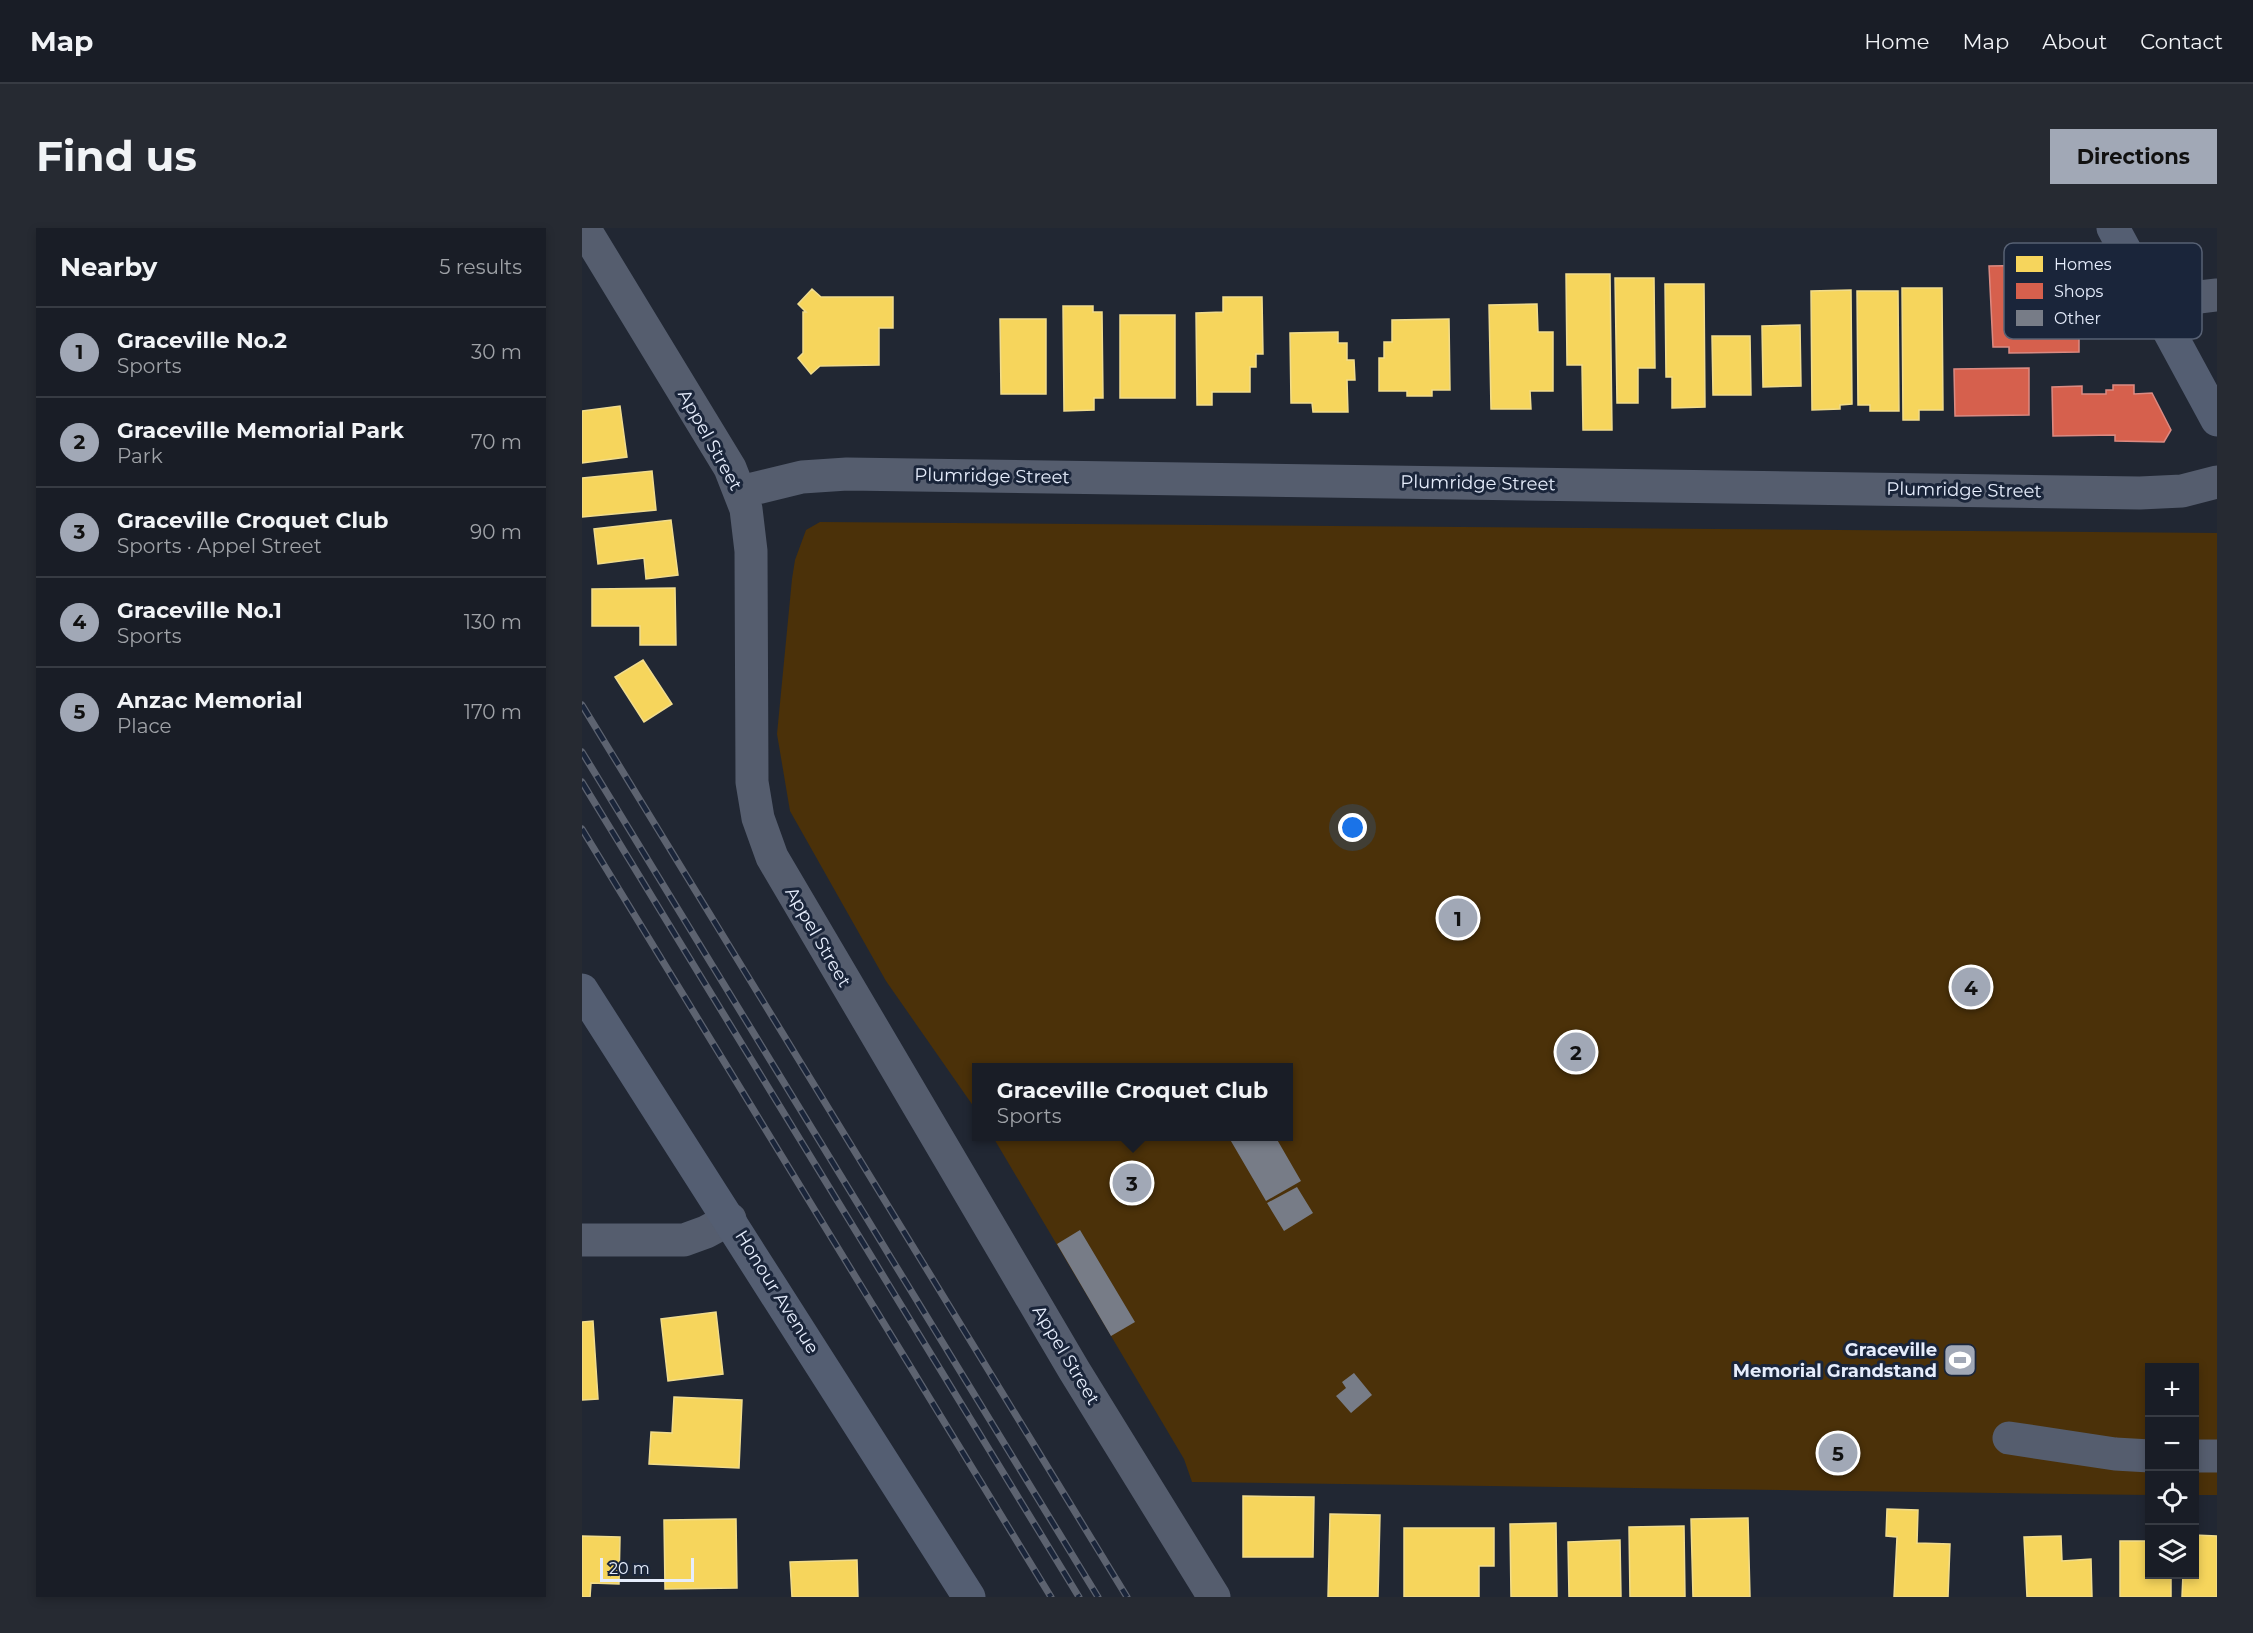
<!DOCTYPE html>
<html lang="en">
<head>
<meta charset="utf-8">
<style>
	:root { --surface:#191d26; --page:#262a32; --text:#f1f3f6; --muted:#9fa2a7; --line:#373b43; --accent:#a1a8b6 }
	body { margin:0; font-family:Montserrat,sans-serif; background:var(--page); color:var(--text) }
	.controls { position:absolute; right:18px; bottom:18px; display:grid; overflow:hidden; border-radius:0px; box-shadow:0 3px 9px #0003 }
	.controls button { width:54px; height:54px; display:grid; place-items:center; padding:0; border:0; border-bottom:2px solid var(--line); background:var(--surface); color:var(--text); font:30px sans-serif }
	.scale { position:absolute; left:18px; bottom:15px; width:94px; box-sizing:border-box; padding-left:6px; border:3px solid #e6edfc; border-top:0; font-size:16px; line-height:21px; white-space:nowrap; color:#e6edfc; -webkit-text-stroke:4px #1a253a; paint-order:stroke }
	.you { position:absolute; left:771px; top:600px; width:21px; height:21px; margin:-15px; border:4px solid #fff; border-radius:50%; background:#1a73e8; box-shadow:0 0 0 9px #1a73e833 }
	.badge { display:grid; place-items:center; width:39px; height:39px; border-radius:50%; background:var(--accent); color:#111; font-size:20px; font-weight:700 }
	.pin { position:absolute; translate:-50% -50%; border:3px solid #fff; box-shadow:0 2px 6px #0006 }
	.popup { position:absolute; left:390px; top:835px; width:321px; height:78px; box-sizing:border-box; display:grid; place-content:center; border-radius:0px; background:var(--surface); filter:drop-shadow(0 2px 4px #0005); font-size:20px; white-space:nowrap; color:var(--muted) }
	.popup b { font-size:22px; color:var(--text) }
	.popup::after { content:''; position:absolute; left:50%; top:100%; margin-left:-12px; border:12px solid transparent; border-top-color:var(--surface) }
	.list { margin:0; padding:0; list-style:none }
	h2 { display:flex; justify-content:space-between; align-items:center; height:78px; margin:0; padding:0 24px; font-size:26px }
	h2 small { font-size:20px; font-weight:400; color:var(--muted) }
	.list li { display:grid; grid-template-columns:39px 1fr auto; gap:18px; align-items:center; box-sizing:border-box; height:90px; padding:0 24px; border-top:2px solid var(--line) }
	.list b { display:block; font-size:22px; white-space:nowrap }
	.list p { margin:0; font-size:20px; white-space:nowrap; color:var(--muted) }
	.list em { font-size:20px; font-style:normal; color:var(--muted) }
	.icon { flex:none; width:33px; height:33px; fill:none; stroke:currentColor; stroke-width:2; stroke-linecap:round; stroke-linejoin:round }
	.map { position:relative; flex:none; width:1635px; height:1369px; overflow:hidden; border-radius:0px }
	header { display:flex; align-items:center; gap:36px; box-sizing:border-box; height:84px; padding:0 30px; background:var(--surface); border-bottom:2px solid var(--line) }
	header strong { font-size:28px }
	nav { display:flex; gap:33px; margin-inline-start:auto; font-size:21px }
	.intro { display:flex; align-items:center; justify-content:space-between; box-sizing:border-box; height:144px; padding:0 36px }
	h1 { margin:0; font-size:42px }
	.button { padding:15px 27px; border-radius:0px; background:var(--accent); color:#111; font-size:21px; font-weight:700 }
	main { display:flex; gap:36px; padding:0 36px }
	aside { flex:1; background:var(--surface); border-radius:0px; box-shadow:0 3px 9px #0003 }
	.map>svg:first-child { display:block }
</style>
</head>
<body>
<header>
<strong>Map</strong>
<nav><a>Home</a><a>Map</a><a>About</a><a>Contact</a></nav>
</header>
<div class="intro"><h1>Find us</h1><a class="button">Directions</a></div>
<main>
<aside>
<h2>Nearby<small>5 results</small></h2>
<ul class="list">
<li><span class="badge">1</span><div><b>Graceville No.2</b><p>Sports</p></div><em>30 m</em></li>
<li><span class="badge">2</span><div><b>Graceville Memorial Park</b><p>Park</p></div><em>70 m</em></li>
<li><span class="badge">3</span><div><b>Graceville Croquet Club</b><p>Sports · Appel Street</p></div><em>90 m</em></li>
<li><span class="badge">4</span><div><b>Graceville No.1</b><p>Sports</p></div><em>130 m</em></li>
<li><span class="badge">5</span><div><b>Anzac Memorial</b><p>Place</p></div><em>170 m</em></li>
</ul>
</aside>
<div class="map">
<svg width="1635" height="1369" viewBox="0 0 1635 1369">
	<rect width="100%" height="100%" fill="#212733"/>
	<!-- green -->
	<path fill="#4b3109" d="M 238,294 L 1635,305 L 1635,1267 L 1613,1267 L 1612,1140 L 1568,1140 L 1567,1267 L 610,1254 L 602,1231 L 411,909 L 706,908 L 706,840 L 394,840 L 394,882 L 304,753 L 208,583 L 195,506 L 210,351 L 213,332 L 224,302 Z"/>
	<!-- homes -->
	<path fill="#f6d55c" stroke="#f1dc8c" stroke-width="1.5" d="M 984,46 L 1028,46 L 1030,202 L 1001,202 L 1000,137 L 985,137 Z
		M 1033,50 L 1072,50 L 1073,140 L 1056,140 L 1056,175 L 1035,175 Z
		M 1083,56 L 1122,56 L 1123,179 L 1090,180 L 1090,149 L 1084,149 Z
		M 1320,60 L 1360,60 L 1361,182 L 1337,182 L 1337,192 L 1321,192 Z
		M 230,61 L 239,69 L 311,69 L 311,100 L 297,100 L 297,137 L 238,138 L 229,146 L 216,130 L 221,125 L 221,84 L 224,84 L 216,76 Z
		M 1269,62 L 1270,176 L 1258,177 L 1258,181 L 1230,182 L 1229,63 Z
		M 1275,63 L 1316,63 L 1317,183 L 1288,183 L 1288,177 L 1276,177 Z
		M 641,69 L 680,69 L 681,126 L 674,126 L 674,139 L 668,139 L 668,164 L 630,164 L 630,177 L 615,177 L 614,85 L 641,84 Z
		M 955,76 L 956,104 L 971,104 L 971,163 L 948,163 L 949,181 L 909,181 L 907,77 Z
		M 481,78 L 511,78 L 511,84 L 520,84 L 521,170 L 512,170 L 512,182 L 482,183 Z
		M 538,87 L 593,87 L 593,170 L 538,170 Z
		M 418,91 L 464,91 L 464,166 L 419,166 Z
		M 867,91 L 868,162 L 850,162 L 850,168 L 825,168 L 825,163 L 797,163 L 797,130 L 802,130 L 802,114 L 810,114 L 810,92 Z
		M 1218,97 L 1219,158 L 1181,159 L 1180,98 Z
		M 756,104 L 756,115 L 765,115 L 765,132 L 772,132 L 773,152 L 765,152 L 766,184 L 731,184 L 730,175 L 709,175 L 708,105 Z
		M 1130,108 L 1168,108 L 1169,167 L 1131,167 Z
		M 38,178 L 45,229 L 0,235 L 0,183 Z
		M 70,243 L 74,282 L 0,289 L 0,250 Z
		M 89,292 L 96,347 L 64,351 L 62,330 L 16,336 L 12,301 Z
		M 93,360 L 94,417 L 58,417 L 58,398 L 10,398 L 10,361 Z
		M 61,432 L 90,476 L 62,494 L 33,449 Z
		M 134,1084 L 141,1146 L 86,1153 L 79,1091 Z
		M 11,1093 L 16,1171 L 0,1172 L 0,1094 Z
		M 92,1169 L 160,1172 L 157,1240 L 67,1236 L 69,1204 L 90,1205 Z
		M 661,1268 L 732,1269 L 731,1329 L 661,1329 Z
		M 1305,1281 L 1336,1282 L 1335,1315 L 1368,1316 L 1366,1369 L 1312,1369 L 1315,1309 L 1304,1308 Z
		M 748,1286 L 798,1287 L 796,1369 L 746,1369 Z
		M 1166,1290 L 1168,1369 L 1111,1369 L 1109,1291 Z
		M 154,1291 L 155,1360 L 83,1361 L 82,1292 Z
		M 974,1295 L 975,1369 L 929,1369 L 928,1296 Z
		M 1102,1298 L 1103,1369 L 1048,1369 L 1047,1299 Z
		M 822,1300 L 912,1300 L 912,1338 L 897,1338 L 897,1369 L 822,1369 Z
		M 1612,1307 L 1635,1308 L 1635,1369 L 1600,1369 L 1601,1346 L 1612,1346 Z
		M 0,1308 L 38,1309 L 37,1356 L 9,1355 L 8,1369 L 0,1369 Z
		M 1479,1308 L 1480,1333 L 1509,1331 L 1510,1369 L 1445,1369 L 1442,1309 Z
		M 1038,1312 L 1039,1369 L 987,1369 L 986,1314 Z
		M 1538,1313 L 1568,1313 L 1568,1346 L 1589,1346 L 1589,1369 L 1538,1369 Z
		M 275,1332 L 276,1369 L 210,1369 L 208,1334 Z"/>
	<!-- shops -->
	<path fill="#d6604d" stroke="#db8a82" stroke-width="1.5" d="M 1466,37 L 1466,58 L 1476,59 L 1476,80 L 1488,80 L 1488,100 L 1497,100 L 1497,124 L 1427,125 L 1427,119 L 1411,119 L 1407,38 Z
		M 1447,140 L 1447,187 L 1373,188 L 1372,141 Z
		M 1531,157 L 1552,157 L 1552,166 L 1570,165 L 1589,202 L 1582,214 L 1533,213 L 1533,207 L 1471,208 L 1470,159 L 1500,158 L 1500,166 L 1524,166 L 1524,162 L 1531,162 Z"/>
	<!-- building -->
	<path fill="#777c87" d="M 646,908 L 693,908 L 719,953 L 684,973 Z
		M 715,959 L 731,985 L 702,1003 L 685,975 Z
		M 498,1002 L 553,1094 L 529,1108 L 475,1016 Z
		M 772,1145 L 790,1167 L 769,1185 L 754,1168 L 764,1160 L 760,1154 Z"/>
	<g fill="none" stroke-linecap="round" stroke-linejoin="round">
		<!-- minor -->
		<path stroke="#555d6e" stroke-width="33" d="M 2,0 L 148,240 L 164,281 L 169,323 L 170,554 L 176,590 L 190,629 L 492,1142 L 632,1369
			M 1578,85 L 1609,70 L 1635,67
			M 158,264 L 220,249 L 265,246 L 1558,265 L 1600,263 L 1635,254
			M 0,1012 L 102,1012 L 124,1004 L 148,991
			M 1427,1210 L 1533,1226 L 1568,1228
			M 1612,1228 L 1635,1228"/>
		<!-- major -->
		<path stroke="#545e72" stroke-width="33" d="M 1531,0 L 1635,192
			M 0,762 L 387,1369"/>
		<!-- rail casing -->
		<g stroke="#5d6370" stroke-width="7">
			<path id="rail" d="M 0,477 L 545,1369
				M 0,524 L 516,1369
				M 0,554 L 497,1369
				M 0,601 L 469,1369"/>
		</g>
		<!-- rail -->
		<use href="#rail" stroke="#1a253a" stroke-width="4.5" stroke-dasharray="14" stroke-linecap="butt"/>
	</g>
	<!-- icons -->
	<defs>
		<g id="stadium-square" transform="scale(1.725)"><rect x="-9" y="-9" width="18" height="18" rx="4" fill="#a1a8b6" stroke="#1a253a"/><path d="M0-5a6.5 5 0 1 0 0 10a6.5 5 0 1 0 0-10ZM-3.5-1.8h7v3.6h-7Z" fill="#fff"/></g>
	</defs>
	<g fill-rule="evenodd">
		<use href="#stadium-square" x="1378" y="1132"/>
	</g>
	<g text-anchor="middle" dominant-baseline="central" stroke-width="6" stroke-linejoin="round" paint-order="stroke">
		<!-- street labels -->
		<g font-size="18" fill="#e6edfc" stroke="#1a253a">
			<text transform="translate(128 212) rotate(61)">Appel Street</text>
			<text transform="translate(410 248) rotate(1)">Plumridge Street</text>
			<text transform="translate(896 255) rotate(1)">Plumridge Street</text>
			<text transform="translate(1382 262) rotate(1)">Plumridge Street</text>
			<text transform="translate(236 709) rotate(60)">Appel Street</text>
			<text transform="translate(195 1064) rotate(58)">Honour Avenue</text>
			<text transform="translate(484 1127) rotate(59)">Appel Street</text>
		</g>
		<!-- poi labels -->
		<g font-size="18" font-weight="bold" fill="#e6edfc" stroke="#1a253a" text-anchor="end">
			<text x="1355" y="1122">Graceville<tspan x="1355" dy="21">Memorial Grandstand</tspan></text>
		</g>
	</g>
	<!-- legend -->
	<rect x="1422" y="15" width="198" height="96" rx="9" fill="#1a253a" stroke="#576174" stroke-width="1.5"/>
	<rect x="1434" y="28" width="27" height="16" fill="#f6d55c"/>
	<rect x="1434" y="55" width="27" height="16" fill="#d6604d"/>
	<rect x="1434" y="82" width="27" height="16" fill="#777c87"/>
	<g font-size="16" fill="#e6edfc">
		<text x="1472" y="42">Homes</text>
		<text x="1472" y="69">Shops</text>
		<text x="1472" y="96">Other</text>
	</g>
</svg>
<div class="controls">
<button>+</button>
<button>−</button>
<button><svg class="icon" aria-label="locate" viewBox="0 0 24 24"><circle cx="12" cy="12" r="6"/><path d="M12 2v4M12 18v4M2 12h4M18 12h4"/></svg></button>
<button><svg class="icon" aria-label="layers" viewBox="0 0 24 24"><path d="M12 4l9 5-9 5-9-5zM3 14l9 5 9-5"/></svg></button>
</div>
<div class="scale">20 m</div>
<div class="you"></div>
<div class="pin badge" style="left:876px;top:690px">1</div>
<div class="pin badge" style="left:994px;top:824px">2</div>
<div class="pin badge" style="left:550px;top:955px">3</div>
<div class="popup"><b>Graceville Croquet Club</b>Sports</div>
<div class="pin badge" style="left:1389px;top:759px">4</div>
<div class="pin badge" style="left:1256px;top:1225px">5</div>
</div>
</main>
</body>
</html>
